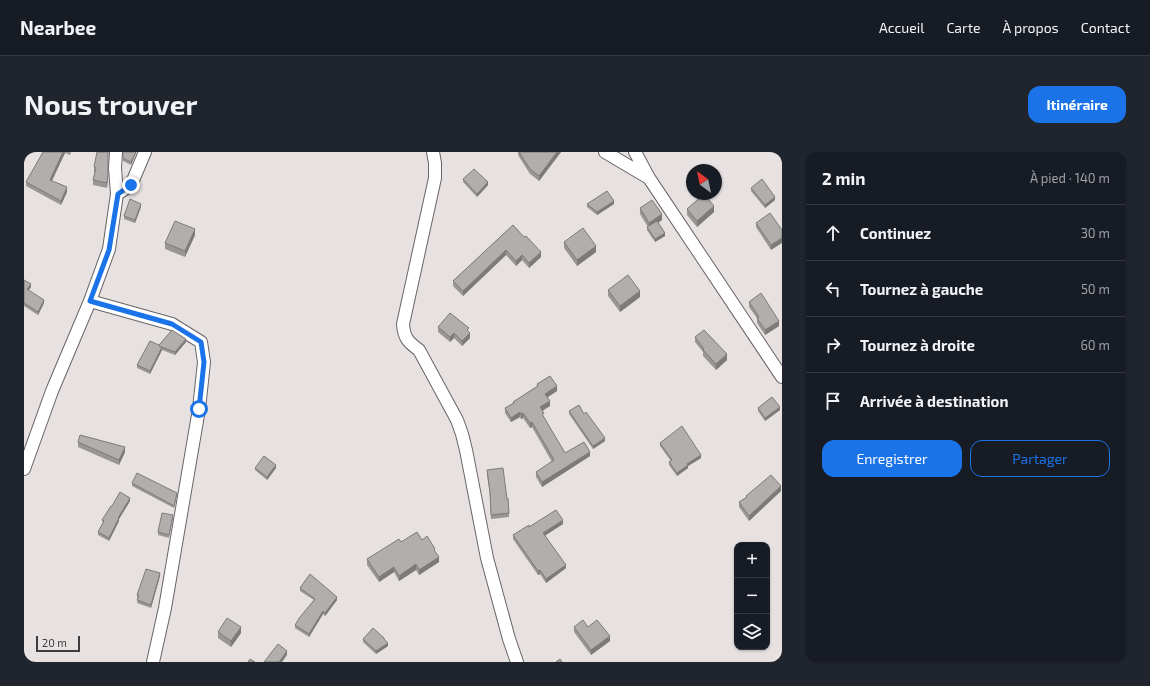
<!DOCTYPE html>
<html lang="fr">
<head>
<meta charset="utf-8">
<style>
	:root { --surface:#171b24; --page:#20242c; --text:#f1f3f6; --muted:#9ea1a6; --line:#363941; --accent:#1a73e8 }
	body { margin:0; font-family:"Exo 2",sans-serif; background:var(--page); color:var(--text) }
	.controls { position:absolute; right:12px; bottom:12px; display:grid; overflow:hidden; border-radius:8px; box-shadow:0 1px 3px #0004 }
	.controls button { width:36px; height:36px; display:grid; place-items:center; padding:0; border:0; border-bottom:1px solid var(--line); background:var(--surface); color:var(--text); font:20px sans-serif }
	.compass { position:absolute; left:662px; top:12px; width:36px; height:36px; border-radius:50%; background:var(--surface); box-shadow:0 1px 3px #0004; rotate:327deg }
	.scale { position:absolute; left:12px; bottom:10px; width:44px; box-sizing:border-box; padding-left:4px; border:2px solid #3d3b3b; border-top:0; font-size:11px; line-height:14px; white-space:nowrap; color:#3d3b3b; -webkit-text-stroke:3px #e7e1e1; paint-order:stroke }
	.stop { position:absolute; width:12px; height:12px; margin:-9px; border:3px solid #1a73e8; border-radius:50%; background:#fff }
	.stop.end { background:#1a73e8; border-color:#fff; box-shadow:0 1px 4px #0008 }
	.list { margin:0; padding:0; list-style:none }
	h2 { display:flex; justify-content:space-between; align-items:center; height:52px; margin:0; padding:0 16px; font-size:17px }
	h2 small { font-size:13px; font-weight:400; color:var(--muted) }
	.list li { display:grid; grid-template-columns:26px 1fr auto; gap:12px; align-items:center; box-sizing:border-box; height:56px; padding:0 16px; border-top:1px solid var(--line) }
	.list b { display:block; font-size:15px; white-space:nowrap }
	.list em { font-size:13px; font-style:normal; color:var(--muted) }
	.actions { display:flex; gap:8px; padding:12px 16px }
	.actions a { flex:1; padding:9px 0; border:1px solid var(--accent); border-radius:12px; text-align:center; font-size:14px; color:var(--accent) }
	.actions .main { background:var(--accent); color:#fff }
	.icon { flex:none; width:22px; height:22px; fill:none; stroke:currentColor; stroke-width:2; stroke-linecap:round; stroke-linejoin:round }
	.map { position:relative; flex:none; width:758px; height:510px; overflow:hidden; border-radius:12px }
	header { display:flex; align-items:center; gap:24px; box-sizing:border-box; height:56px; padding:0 20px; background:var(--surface); border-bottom:1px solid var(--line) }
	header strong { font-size:19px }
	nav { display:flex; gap:22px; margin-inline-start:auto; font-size:14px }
	.intro { display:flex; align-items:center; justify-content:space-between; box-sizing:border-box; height:96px; padding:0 24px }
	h1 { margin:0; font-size:28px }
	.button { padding:10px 18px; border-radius:12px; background:var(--accent); color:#fff; font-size:14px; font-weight:700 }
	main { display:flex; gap:24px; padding:0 24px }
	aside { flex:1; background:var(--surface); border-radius:12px; box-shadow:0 1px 3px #0004 }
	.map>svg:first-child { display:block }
</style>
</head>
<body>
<header>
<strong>Nearbee</strong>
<nav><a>Accueil</a><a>Carte</a><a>À propos</a><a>Contact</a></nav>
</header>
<div class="intro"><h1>Nous trouver</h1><a class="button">Itinéraire</a></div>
<main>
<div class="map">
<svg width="758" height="510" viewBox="0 0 758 510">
	<rect width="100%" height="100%" fill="#e7e1e1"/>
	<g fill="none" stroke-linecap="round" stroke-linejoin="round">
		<!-- minor casing -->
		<g stroke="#696464" stroke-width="14">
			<path id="minor" d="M 409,0 L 411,11 L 411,26 L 379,172 C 380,186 384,190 395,198 L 433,268 L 438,282 L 442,298 L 463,406 L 485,487 L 493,510
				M 581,0 L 625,26
				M 611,0 L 625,26 L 758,225
				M 93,42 L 107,33 L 121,0
				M 66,149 L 148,172 L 177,190 L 180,210 L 175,257 L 141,456 L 129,510
				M 0,317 L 28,239 L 66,149 L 85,97 L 93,42 L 91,16 L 92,0"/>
		</g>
		<!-- minor -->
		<use href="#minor" stroke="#fff" stroke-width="12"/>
	</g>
	<!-- wall -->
	<path fill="#9a9696" d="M 19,0 L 47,0 L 46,3 L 41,1 L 28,29 L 43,40 L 37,53 L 2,34 L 2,30 Z
		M 99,0 L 112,0 L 107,13 L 99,9 Z
		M 494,0 L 537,0 L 515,29 L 506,22 L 494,3 Z
		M 84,13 L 84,27 L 83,36 L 69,33 L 69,28 L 71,20 L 70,20 L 70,15 Z
		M 439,27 L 464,33 L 453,45 L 439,30 Z
		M 727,36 L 751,48 L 741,56 L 727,39 Z
		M 563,52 L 590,52 L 573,63 L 563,55 Z
		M 117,55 L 111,71 L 100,67 L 100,64 Z
		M 616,56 L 638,68 L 634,71 L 641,84 L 631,90 L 623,78 L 623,75 L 624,75 L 616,62 Z
		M 663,57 L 690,60 L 673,75 L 663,63 Z
		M 732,71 L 758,78 L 747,98 L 732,75 Z
		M 489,73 L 517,105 L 505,116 L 498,108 L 492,114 L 482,103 L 439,144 L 429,134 L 429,129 Z
		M 171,83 L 161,105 L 141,97 L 141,91 Z
		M 540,90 L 572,100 L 553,114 L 540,96 Z
		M 0,128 L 7,135 L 5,138 L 20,151 L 14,163 L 0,154 Z
		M 584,138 L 616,145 L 596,160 L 584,144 Z
		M 725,150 L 755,174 L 741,183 L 733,171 L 733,166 L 725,155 Z
		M 414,175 L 445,180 L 446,186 L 438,194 L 430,186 L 426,190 L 414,180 Z
		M 671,185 L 703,208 L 692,218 L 679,204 L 679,200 L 671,190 Z
		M 162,190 L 151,203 L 138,198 L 126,222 L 113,216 L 113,213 L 135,193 Z
		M 513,232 L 533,239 L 523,245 L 526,254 L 518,259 L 520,266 L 541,301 L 566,304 L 518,335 L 512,325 L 512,320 L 528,310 L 508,275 L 506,276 L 499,266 L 497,267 L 496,265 L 487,270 L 481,261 L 481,256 L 489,251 L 489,250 L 513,234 Z
		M 734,256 L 756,258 L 741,269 L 734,259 Z
		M 545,259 L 560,262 L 581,289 L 569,297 L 545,262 Z
		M 54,290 L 101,300 L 95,313 L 54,295 Z
		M 636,291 L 677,306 L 664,314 L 664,316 L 653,324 L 645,313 L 645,310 L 647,309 L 636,294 Z
		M 231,316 L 252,316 L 243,328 L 231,318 Z
		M 463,318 L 483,347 L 485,361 L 485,365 L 467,367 L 466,344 L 463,322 Z
		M 108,331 L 153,344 L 150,356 L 108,334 Z
		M 757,339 L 725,369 L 715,355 L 715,350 L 722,346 L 722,344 Z
		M 106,349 L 95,367 L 95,369 L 85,389 L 74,383 L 74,380 L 79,371 L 78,368 L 88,354 Z
		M 149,366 L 145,386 L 134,383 L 134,380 Z
		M 539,372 L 521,383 L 542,416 L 522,431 L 516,422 L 514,423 L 489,387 L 489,383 L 505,375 Z
		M 398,388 L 411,400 L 415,410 L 395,423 L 392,418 L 375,429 L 370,420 L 355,430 L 343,413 L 343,407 L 377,390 Z
		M 136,424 L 127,456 L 113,451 L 114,446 L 113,445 L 113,443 Z
		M 276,436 L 313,448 L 301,464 L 299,462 L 285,485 L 271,476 L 271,473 L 290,448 L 276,439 Z
		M 550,475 L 564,475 L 586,489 L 567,503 L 550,480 Z
		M 194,480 L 217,481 L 207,495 L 194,486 Z
		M 339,487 L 360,488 L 364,494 L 352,502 L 339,490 Z"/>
	<!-- shaded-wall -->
	<path fill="#7d7a7a" d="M 39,0 L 41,0 L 41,1 L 26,32 L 26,28 Z
		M 112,0 L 112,1 L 107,13 L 107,10 Z
		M 533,0 L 537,0 L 515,29 L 515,24 Z
		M 84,22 L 84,27 L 83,36 L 83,31 Z
		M 464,30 L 464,33 L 453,45 L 453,42 Z
		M 43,35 L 43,40 L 37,53 L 37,49 Z
		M 751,45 L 751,48 L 741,56 L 741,53 Z
		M 590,49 L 590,52 L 573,63 L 573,60 Z
		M 117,52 L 117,55 L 111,71 L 111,68 Z
		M 690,54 L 690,60 L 673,75 L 673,69 Z
		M 638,62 L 638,68 L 625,77 L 625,71 Z
		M 171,77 L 171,83 L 161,105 L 161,99 Z
		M 641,81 L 641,84 L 631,90 L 631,87 Z
		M 758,86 L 758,91 L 747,98 L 747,93 Z
		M 572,94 L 572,100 L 553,114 L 553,108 Z
		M 482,98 L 482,103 L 439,144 L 439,139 Z
		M 517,100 L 517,105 L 505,116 L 505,111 Z
		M 498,103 L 498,108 L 492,114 L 492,109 Z
		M 7,132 L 7,135 L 3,140 L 3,137 Z
		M 616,139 L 616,145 L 596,160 L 596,154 Z
		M 20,148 L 20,151 L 14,163 L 14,160 Z
		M 755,169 L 755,174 L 741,183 L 741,178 Z
		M 430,181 L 430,186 L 426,190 L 426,185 Z
		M 446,181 L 446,186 L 438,194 L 438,189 Z
		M 162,187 L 162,190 L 151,203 L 151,200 Z
		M 138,195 L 138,198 L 126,222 L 126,219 Z
		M 703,202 L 703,208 L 692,218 L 692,212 Z
		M 533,234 L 533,239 L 521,247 L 521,242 Z
		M 526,249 L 526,254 L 516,260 L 516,255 Z
		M 756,255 L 756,258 L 741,269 L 741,266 Z
		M 496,260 L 496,265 L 487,270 L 487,266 Z
		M 499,261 L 499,266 L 497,267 L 497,262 Z
		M 508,270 L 508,275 L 506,276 L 506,271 Z
		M 581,286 L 581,289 L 569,297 L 569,294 Z
		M 101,295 L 101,300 L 95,313 L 95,308 Z
		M 566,300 L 566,304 L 518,335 L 518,330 Z
		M 677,303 L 677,306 L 664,314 L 664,316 L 653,324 L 653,321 L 663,312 Z
		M 252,313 L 252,316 L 243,328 L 243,325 Z
		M 757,334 L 757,339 L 725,369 L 725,364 Z
		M 106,346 L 106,349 L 95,367 L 95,369 L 85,389 L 85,386 L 94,366 Z
		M 539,368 L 539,372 L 519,385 L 519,381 Z
		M 415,405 L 415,410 L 395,423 L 395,418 Z
		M 392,412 L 392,418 L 375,429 L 375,424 Z
		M 542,413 L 542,416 L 522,431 L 522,427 Z
		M 370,415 L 370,420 L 355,430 L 355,425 Z
		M 516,418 L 516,422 L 514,423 L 514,419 Z
		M 136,421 L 136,424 L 127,456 L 127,453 Z
		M 313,445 L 313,448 L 301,464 L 301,461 Z
		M 299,459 L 299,462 L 285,485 L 285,482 Z
		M 217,475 L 217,481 L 207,495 L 207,489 Z
		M 586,484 L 586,489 L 567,503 L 567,498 Z
		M 364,491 L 364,494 L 352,502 L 352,499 Z
		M 263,499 L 263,503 L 258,510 L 255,510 Z"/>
	<!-- building -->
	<path fill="#b3aeae" stroke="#7d7a7a" d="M 19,0 L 39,0 L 26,28 L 43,35 L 37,49 L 2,30 Z
		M 73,0 L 84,0 L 84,22 L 83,31 L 69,28 L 72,16 L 70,15 Z
		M 99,0 L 112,0 L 107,10 L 99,6 Z
		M 495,0 L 533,0 L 515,24 L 506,17 Z
		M 450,17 L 464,30 L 453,42 L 439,27 Z
		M 738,27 L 751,45 L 741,53 L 727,36 Z
		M 583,39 L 590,49 L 573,60 L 563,52 Z
		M 680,42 L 690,54 L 673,69 L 663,57 Z
		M 106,47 L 117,52 L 111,68 L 100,64 Z
		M 628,48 L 638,62 L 625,71 L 616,56 Z
		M 746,61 L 758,78 L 758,86 L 747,93 L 732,71 Z
		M 151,69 L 171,77 L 161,99 L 141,91 Z
		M 633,69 L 641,81 L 631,87 L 623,75 Z
		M 489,73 L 500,85 L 502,84 L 517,100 L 505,111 L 498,103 L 492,109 L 482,98 L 439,139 L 429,129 Z
		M 559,76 L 572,94 L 553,108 L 540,90 Z
		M 604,123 L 616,139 L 596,154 L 584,138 Z
		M 0,128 L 7,132 L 3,137 L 20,148 L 14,160 L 0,151 Z
		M 737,141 L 755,169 L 741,178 L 733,166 L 735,165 L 725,150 Z
		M 426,161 L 445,176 L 443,178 L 446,181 L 438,189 L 430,181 L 426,185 L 414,175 Z
		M 148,178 L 162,187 L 151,200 L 135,194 L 138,195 L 126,219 L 113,213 L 126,189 L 135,193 Z
		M 680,178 L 703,202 L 692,212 L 679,198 L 680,197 L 671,185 Z
		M 526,224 L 533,234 L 521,242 L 526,249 L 516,255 L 520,261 L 518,262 L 541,301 L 560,290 L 566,300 L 518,330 L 512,320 L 530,308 L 508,270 L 506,271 L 499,261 L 497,262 L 496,260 L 487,266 L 481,256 L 490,251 L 489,250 L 514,234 L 513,232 Z
		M 748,245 L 756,255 L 741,266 L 734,256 Z
		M 555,253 L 560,262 L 562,260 L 581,286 L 569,294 L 545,259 Z
		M 658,274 L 677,303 L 663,312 L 664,313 L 653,321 L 645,310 L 648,308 L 636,291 Z
		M 56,283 L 101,295 L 95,308 L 54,290 Z
		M 240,304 L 252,313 L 243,325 L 231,316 Z
		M 479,316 L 483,347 L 484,346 L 485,361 L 467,363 L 466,340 L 463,318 Z
		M 113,321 L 153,341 L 150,354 L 108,331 Z
		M 747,323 L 757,334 L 725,364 L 715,350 L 723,345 L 722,344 Z
		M 96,340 L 106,346 L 94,366 L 95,366 L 85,386 L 74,380 L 80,369 L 78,368 L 87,354 L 88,354 Z
		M 532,358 L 539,368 L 519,381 L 542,413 L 522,427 L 516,418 L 514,419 L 489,383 L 505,373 L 505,375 Z
		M 138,361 L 149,363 L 145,383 L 134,380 Z
		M 393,380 L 398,388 L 403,384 L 411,397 L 410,398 L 415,405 L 395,418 L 392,412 L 375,424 L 370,415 L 355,425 L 343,407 L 375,387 L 377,390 Z
		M 122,417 L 136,421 L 127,453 L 113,448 L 115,444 L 113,443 Z
		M 286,422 L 313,445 L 301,461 L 299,459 L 285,482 L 271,473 L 276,465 L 291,447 L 276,436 Z
		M 203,466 L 217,475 L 207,489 L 194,480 Z
		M 559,468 L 564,475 L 573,468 L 586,484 L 567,498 L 550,475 Z
		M 349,476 L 360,486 L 360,487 L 364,491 L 352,499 L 339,487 Z
		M 254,492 L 263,499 L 255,510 L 240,510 Z
		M 226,507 L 231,510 L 224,510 Z
		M 536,507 L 538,510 L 532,510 Z"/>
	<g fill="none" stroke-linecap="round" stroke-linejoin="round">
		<!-- route -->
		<path stroke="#1a73e8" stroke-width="5" d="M 107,33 L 94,42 L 85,98 L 66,149 L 148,172 L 177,190 L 180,210 L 175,257"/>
	</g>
</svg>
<div class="controls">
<button>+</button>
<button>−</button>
<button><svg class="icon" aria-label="layers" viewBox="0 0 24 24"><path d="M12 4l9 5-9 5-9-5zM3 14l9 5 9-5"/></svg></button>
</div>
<svg class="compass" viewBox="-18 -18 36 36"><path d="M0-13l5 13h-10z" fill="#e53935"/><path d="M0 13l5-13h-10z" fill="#9ea1a6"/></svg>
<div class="scale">20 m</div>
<div class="stop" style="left:175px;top:257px"></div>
<div class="stop end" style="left:107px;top:33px"></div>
</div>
<aside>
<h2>2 min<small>À pied · 140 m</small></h2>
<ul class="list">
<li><svg class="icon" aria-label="ahead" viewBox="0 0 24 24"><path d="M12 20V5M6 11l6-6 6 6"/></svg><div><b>Continuez</b></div><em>30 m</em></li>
<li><svg class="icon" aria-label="left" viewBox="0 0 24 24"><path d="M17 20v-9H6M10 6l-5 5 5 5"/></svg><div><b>Tournez à gauche</b></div><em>50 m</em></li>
<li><svg class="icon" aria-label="right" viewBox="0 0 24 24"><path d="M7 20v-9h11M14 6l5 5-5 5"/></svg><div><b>Tournez à droite</b></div><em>60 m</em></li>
<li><svg class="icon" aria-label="arrive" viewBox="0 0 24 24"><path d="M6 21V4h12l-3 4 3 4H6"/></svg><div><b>Arrivée à destination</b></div></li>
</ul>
<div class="actions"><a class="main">Enregistrer</a><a>Partager</a></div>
</aside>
</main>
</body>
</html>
